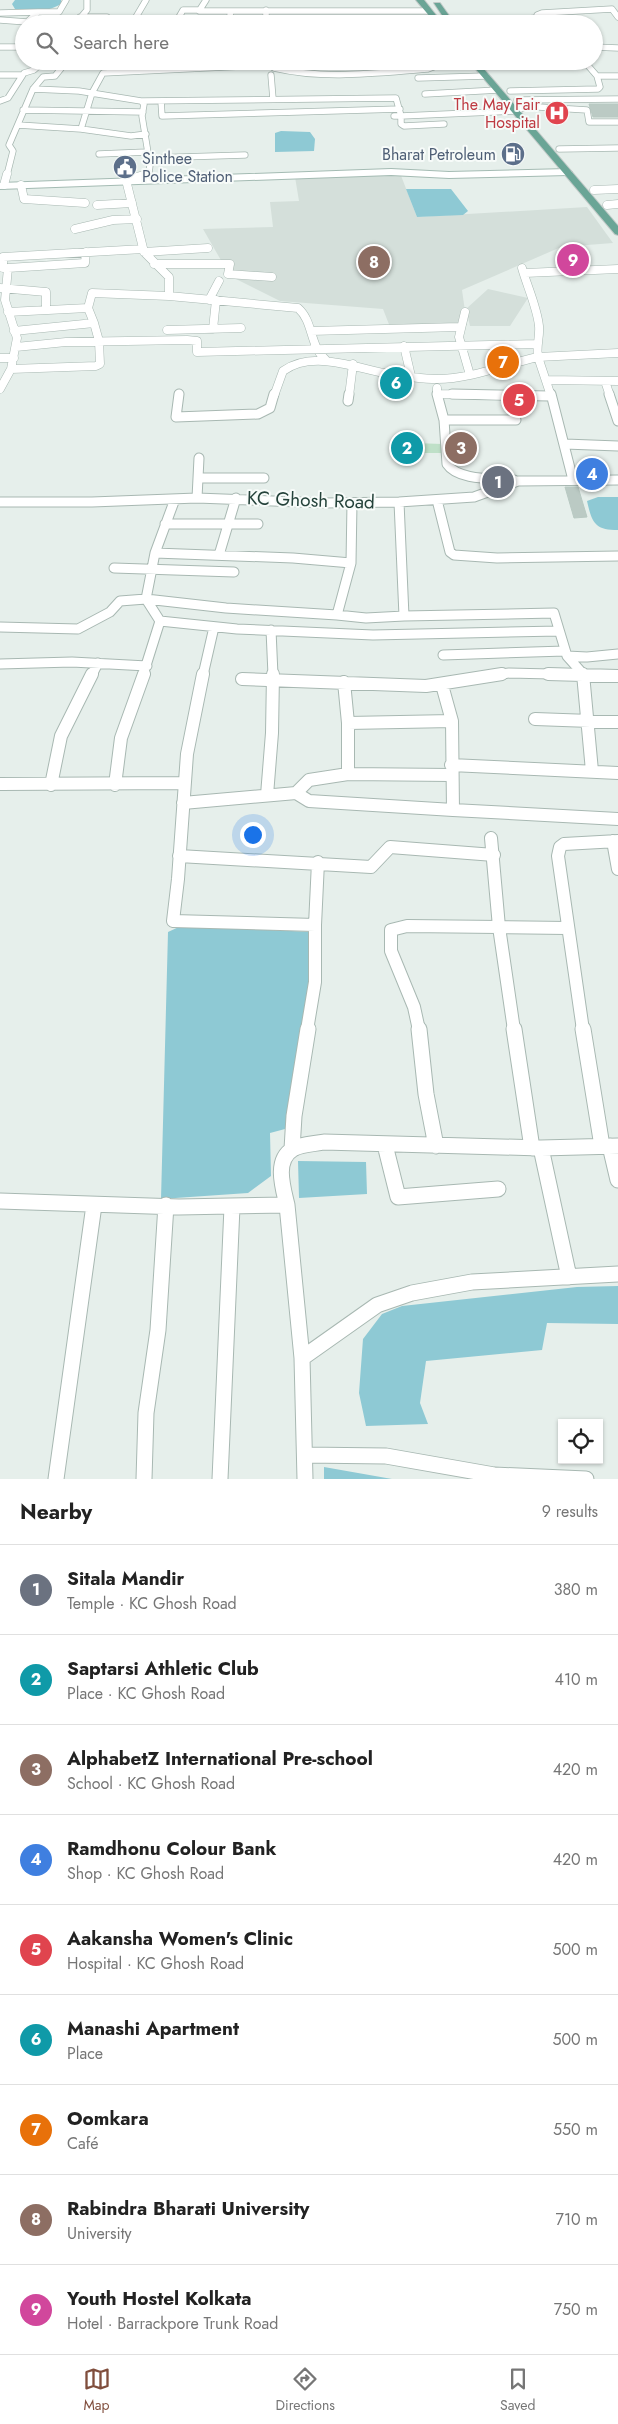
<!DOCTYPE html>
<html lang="en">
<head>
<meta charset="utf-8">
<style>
	:root { --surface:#fff; --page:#f2f2f2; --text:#222; --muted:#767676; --line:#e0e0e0; --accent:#804e3d }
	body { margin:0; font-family:Jost,sans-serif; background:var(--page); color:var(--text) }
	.controls { position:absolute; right:15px; bottom:15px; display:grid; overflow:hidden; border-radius:0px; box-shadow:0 1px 4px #0004 }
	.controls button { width:45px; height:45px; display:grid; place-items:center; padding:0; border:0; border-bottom:1px solid var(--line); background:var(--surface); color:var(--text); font:25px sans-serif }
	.you { position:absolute; left:252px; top:834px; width:18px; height:18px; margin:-12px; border:4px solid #fff; border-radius:50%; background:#1a73e8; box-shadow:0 0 0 8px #1a73e833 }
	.badge { display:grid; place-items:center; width:32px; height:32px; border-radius:50%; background:var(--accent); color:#fff; font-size:16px; font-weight:700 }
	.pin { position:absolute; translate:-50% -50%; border:2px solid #fff; box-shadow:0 1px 5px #0006 }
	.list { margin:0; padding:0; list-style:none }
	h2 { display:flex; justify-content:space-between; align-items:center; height:65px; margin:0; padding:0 20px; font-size:21px }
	h2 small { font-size:16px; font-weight:400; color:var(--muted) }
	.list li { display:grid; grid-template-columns:32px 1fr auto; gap:15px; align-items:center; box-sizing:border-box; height:90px; padding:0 20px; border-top:1px solid var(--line) }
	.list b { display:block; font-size:19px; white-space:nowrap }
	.list p { margin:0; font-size:16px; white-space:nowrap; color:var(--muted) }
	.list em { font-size:16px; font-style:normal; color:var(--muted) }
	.icon { flex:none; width:28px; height:28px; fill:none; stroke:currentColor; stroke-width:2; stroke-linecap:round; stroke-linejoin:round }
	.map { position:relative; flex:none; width:618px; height:1479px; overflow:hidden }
	.search { position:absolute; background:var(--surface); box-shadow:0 1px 4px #0004; left:15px; right:15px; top:15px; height:55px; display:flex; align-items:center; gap:12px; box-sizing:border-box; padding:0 18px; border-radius:28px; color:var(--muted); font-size:19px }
	.sheet { height:875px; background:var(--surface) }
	nav { display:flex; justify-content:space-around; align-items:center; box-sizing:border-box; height:70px; border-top:1px solid var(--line); background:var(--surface); font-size:14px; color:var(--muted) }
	nav a { display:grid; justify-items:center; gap:2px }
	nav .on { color:var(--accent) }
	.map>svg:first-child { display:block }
</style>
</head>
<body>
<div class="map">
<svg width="618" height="1479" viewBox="0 0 618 1479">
	<rect width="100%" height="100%" fill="#e6efeb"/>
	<!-- built -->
	<path fill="#d4dfda" d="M 400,173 L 417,217 L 587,207 L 613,243 L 561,247 L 462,290 L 467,325 L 390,327 L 383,309 L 280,301 L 230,276 L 203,229 L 273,227 L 270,202 L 299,201 L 295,177 Z
		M 488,289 L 528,298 L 510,326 L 470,326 L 466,309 Z"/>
	<!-- green -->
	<path fill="#bfe0c8" d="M 414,443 L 442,444 L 444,453 L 414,453 Z"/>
	<!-- water -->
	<path fill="#8ec9d4" d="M 15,0 L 61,0 L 61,4 C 46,13 31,12 15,9 L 12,4 Z
		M 281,131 L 310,132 L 315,139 L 314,151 L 275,152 L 275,133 Z
		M 406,189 L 451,189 L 468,211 L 463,215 L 417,217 Z
		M 598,497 L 618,497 L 618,530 C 595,530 592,523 587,501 Z
		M 181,926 L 312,932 L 314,968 L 285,1129 L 270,1133 L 271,1176 L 248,1193 L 161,1199 L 168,932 Z
		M 298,1161 L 366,1162 L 367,1194 L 299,1198 Z
		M 618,1286 L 618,1324 L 547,1323 L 542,1350 L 426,1361 L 420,1403 L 428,1424 L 366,1426 L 359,1393 L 363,1339 L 382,1314 L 402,1306 L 577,1287 Z
		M 324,1467 L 392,1479 L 324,1479 Z"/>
	<!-- building -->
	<path fill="#bbcac4" stroke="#b8c9c2" d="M 589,104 L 618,104 L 618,117 L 593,117 Z
		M 400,443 L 413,443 L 414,453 L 400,452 Z
		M 565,487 L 578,487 L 587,517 L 574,518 Z"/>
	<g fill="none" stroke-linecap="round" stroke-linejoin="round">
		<!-- street-far4 casing -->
		<g stroke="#a8b8b2" stroke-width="7">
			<path id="street-far4" d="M 206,0 L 199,11 L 428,11
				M 266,10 L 266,24
				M 38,12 L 59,12 L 66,0
				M 0,13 L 38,12 L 27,22 L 0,20
				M 80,17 L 107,17
				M 136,17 L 146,0
				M 75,24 L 87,10 L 87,0
				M 175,24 L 183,10 L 199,10
				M 228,24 L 231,11
				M 462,24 L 537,18 L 537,15 L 542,13 L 612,9 L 618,17
				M 0,47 L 24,47
				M 594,47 L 618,48
				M 584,61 L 597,76 L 618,76
				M 274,68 C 325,80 376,73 428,69 L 439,65 L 439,61
				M 0,75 L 22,75
				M 271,75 L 273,99
				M 418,78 L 486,76
				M 33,89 L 79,91 L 141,101 L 144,104 L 142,116 L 150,165 L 149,173 L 143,175
				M 510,91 L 598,89 L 600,87 L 597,76
				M 425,94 L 498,90
				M 517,100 L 618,99
				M 0,101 L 8,98 L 24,73 L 34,70 L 44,61
				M 141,101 L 396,98 L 401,116 L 515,111 L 524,108
				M 161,101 L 162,116 L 400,109
				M 522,106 L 587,110 L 589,122 L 618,122
				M 23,110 L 143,112
				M 394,116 L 401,116 L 401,124 L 404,126 L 444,124
				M 18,125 L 81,129 L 131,136 L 146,134
				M 81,129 L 92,93 L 103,73 L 345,61
				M 559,149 L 618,148
				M 99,154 L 147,152
				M 149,158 L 245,155
				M 7,175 L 13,151 L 9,145 L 33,89 L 43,77 L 55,76 L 67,61"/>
		</g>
		<!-- street-far3 casing -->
		<g stroke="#a8b8b2" stroke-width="9">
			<path id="street-far3" d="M 147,174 L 126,180 L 144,252 L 169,277 L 169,296 L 298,308 C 314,322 309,346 326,360
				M 4,185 L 7,174
				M 21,185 L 24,199 L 85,203
				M 594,190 L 618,189
				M 97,205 L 132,203
				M 607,205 L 618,204
				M 75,229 L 113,220 L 137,219
				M 144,252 L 208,248
				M 154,264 L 230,264 L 228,274 L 272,277
				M 3,268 L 3,257 L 143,249
				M 525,273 L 618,269
				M 0,288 L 46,292 L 46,310
				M 209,300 L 219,281
				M 8,312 L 88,308
				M 465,312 L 459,337 L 470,375
				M 213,329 L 216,300
				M 167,330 L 241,328
				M 14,331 L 94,323 L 88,308 L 92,293 L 169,296
				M 311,331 L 459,327
				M 404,346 L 411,376
				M 16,347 L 66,342 L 187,340 L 197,341 L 197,352 L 536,344
				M 0,358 L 14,358
				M 11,369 L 96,366 L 100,364 L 99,341 L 94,323
				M 547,380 L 618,381
				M 605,381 L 610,396
				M 437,388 L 437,394 L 522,396
				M 0,389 L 11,369 L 17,338 L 5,300 L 8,268 L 85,263 L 86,252
				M 274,396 L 283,371 C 312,350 353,367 384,373 C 401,376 420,379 437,379 C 472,379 505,364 538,357 C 536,346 540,337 539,326 C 537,307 527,286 522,268
				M 349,396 L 353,364
				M 551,396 L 538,357 L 618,353"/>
		</g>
		<!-- street-far2 casing -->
		<g stroke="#a8b8b2" stroke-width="11">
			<path id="street-far2" d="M 179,394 L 176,417 L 258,414 L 270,408 L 274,394
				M 437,394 L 444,420 L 447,464 C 458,481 495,478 514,480
				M 452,394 L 550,396
				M 551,394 L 573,480
				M 609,394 L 618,421
				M 348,401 L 349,394
				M 444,420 L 516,420
				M 565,444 L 618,446
				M 198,478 L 264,478
				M 197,498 L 199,458
				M 437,500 L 450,552 L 454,555 L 497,558 L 618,556
				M 0,502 L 92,502 L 197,498 L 323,503 L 399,502 L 474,497 L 518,481 L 618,480
				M 165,524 L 258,524
				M 155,553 L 175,499
				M 219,555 L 236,498
				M 114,568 L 234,572
				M 146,599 L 160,621 L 237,629 L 373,635 L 559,631
				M 146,599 L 226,608 L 337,615 L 351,563
				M 337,615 L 366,618 L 404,616 L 399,502
				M 404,616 L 554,613 L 567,656 L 587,657 L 618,654
				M 0,627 L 78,629 L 110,612 L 120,601 L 146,599 L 155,553 L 293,558 L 351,563 L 352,503
				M 271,630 L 273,675
				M 443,655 L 565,651
				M 567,656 L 584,675
				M 0,664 L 72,662 L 147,666
				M 92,675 L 98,663
				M 143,675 L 160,621
				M 203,675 L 214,627
				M 494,675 L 509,673 L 593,675"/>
		</g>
		<!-- street-far1 casing -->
		<g stroke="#a8b8b2" stroke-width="14">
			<path id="street-far1" d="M 203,674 L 187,754 L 178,879 L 173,921 L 315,925 L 315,982 L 307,1030
				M 548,674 L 618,676
				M 583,674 L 592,771
				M 242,679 L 426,686 L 502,674
				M 442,685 L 452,721 L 453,810 L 618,819
				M 535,719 L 618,722
				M 348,723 L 452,721
				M 451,765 L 618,773
				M 348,774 L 451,775
				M 0,784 L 184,783
				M 51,785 L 61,736 L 92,674
				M 115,785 L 121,738 L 144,674
				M 296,793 L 309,801 L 453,810
				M 267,795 L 272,733 L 273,674
				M 183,803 L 296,793 L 309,780 L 348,774 L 348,723 L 344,682
				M 613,841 L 618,869
				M 179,856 L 371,867 L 390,847 L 494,855
				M 315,925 L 318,862
				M 419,1030 L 414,1007 L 391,951 L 391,930 L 407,926 L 499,927 L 491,838
				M 514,1030 L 499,927 L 567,928
				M 583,1030 L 558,856 L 560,847 L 564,844 L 618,841"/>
		</g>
		<!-- street casing -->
		<g stroke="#a8b8b2" stroke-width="17">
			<path id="street" d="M 419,1029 L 426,1094 L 436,1146
				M 514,1029 L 532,1148
				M 583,1029 L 602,1146
				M 385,1145 L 398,1197 L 498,1189
				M 610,1146 L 618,1180
				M 541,1148 L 569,1277
				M 292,1149 L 294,1116 L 308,1029
				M 0,1201 L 179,1207 L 287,1205 C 283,1188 274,1160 293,1149 C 301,1144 314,1144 324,1142 L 541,1148 L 618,1146
				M 287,1205 L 302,1358 L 305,1479
				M 302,1358 L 377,1305 L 412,1293 L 472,1282 L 618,1274
				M 305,1455 L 386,1456 L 494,1475 L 586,1479
				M 56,1479 L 94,1205
				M 144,1479 L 146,1413 L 158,1330 L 166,1205
				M 220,1479 L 232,1207"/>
		</g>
		<!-- secondary casing -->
		<g stroke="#a4bbb3" stroke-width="2">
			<path id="secondary" d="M 391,169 L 449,172 L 568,169 L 572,172 L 568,175 L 449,178 L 391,175 L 0,189 L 0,183 Z"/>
		</g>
		<!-- primary casing -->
		<g stroke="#c2cac8" stroke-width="2">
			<path id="primary" d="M 416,0 L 424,0 L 443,24 L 436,24 Z
				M 434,3 L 440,3 L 455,24 L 448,24 Z
				M 469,61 L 477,61 L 618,226 L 618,235 L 615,234 Z"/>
		</g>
		<!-- street-far4 -->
		<use href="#street-far4" stroke="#fff" stroke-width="5.5"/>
		<!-- street-far3 -->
		<use href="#street-far3" stroke="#fff" stroke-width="8"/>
		<!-- street-far2 -->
		<use href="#street-far2" stroke="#fff" stroke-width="9"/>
		<!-- street-far1 -->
		<use href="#street-far1" stroke="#fff" stroke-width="12"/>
		<!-- street -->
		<use href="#street" stroke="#fff" stroke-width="15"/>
		<!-- secondary -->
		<use href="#secondary" fill="#fff" fill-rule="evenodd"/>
		<!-- primary -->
		<use href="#primary" fill="#6aa596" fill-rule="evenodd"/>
	</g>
	<!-- icons -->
	<defs>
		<g id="hospital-disc" transform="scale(1.25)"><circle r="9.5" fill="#e0444e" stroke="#f7fbf9"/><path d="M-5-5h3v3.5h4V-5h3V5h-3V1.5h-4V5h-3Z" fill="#fff"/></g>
		<g id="fuel-disc" transform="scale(1.25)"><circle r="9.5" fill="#5c6f8a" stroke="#f7fbf9"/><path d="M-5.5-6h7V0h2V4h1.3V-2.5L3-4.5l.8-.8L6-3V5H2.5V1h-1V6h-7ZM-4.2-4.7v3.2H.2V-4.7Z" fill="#fff"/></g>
		<g id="civic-disc" transform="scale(1.25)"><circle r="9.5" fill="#5c6f8a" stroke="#f7fbf9"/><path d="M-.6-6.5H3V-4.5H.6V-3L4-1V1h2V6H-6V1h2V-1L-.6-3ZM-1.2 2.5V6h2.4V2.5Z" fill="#fff"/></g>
	</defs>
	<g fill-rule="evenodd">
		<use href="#hospital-disc" x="557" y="113"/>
		<use href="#fuel-disc" x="513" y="154"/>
		<use href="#civic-disc" x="125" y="167"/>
	</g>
	<g text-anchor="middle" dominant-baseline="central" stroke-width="4" stroke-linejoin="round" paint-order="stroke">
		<!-- far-health labels -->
		<g font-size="16" fill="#be3a42" stroke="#f7fbf9" text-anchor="end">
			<text x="540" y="104">The May Fair<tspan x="540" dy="18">Hospital</tspan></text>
		</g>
		<!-- far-service labels -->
		<g font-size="16" fill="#4e5e75" stroke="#f7fbf9" text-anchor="end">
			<text x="496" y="154">Bharat Petroleum</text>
			<text x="142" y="158" text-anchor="start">Sinthee<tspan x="142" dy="18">Police Station</tspan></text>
		</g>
		<!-- street labels -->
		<g font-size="19" fill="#24423a" stroke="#f7fbf9">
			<text transform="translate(311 500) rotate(2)">KC Ghosh Road</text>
		</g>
	</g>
</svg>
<div class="controls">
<button><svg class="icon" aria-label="locate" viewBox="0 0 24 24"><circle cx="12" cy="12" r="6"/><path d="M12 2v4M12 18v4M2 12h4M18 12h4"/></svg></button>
</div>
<div class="you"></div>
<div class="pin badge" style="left:498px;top:482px;background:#6b7280">1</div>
<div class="pin badge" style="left:407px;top:448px;background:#0f9aa8">2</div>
<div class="pin badge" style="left:461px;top:448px;background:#8d6e63">3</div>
<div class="pin badge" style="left:592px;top:474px;background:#3f7fe0">4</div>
<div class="pin badge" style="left:519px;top:400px;background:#e0444e">5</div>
<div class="pin badge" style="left:396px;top:383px;background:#0f9aa8">6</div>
<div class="pin badge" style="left:503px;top:362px;background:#e8710a">7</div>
<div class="pin badge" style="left:374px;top:262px;background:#8d6e63">8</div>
<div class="pin badge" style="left:573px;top:260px;background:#d1479c">9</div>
<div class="search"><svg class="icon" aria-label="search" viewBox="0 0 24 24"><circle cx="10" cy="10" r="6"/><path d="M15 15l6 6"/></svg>Search here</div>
</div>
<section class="sheet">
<h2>Nearby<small>9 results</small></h2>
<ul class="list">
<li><span class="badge" style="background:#6b7280">1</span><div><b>Sitala Mandir</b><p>Temple · KC Ghosh Road</p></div><em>380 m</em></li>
<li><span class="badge" style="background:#0f9aa8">2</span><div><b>Saptarsi Athletic Club</b><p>Place · KC Ghosh Road</p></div><em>410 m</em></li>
<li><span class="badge" style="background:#8d6e63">3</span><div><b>AlphabetZ International Pre-school</b><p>School · KC Ghosh Road</p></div><em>420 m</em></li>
<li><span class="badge" style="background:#3f7fe0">4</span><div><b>Ramdhonu Colour Bank</b><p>Shop · KC Ghosh Road</p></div><em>420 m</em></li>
<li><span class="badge" style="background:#e0444e">5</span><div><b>Aakansha Women's Clinic</b><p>Hospital · KC Ghosh Road</p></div><em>500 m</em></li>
<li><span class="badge" style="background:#0f9aa8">6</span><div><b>Manashi Apartment</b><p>Place</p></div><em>500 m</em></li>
<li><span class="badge" style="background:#e8710a">7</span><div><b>Oomkara</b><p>Café</p></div><em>550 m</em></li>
<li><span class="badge" style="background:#8d6e63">8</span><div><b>Rabindra Bharati University</b><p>University</p></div><em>710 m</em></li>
<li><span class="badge" style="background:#d1479c">9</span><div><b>Youth Hostel Kolkata</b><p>Hotel · Barrackpore Trunk Road</p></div><em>750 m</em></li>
</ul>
</section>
<nav>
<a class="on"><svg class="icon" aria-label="map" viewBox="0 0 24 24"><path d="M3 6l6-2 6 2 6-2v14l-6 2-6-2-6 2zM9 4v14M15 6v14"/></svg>Map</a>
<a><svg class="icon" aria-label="directions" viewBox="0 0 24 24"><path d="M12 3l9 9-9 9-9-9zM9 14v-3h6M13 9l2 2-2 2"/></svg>Directions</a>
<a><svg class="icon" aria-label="saved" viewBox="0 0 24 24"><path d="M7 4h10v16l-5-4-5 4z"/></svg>Saved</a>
</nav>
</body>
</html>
